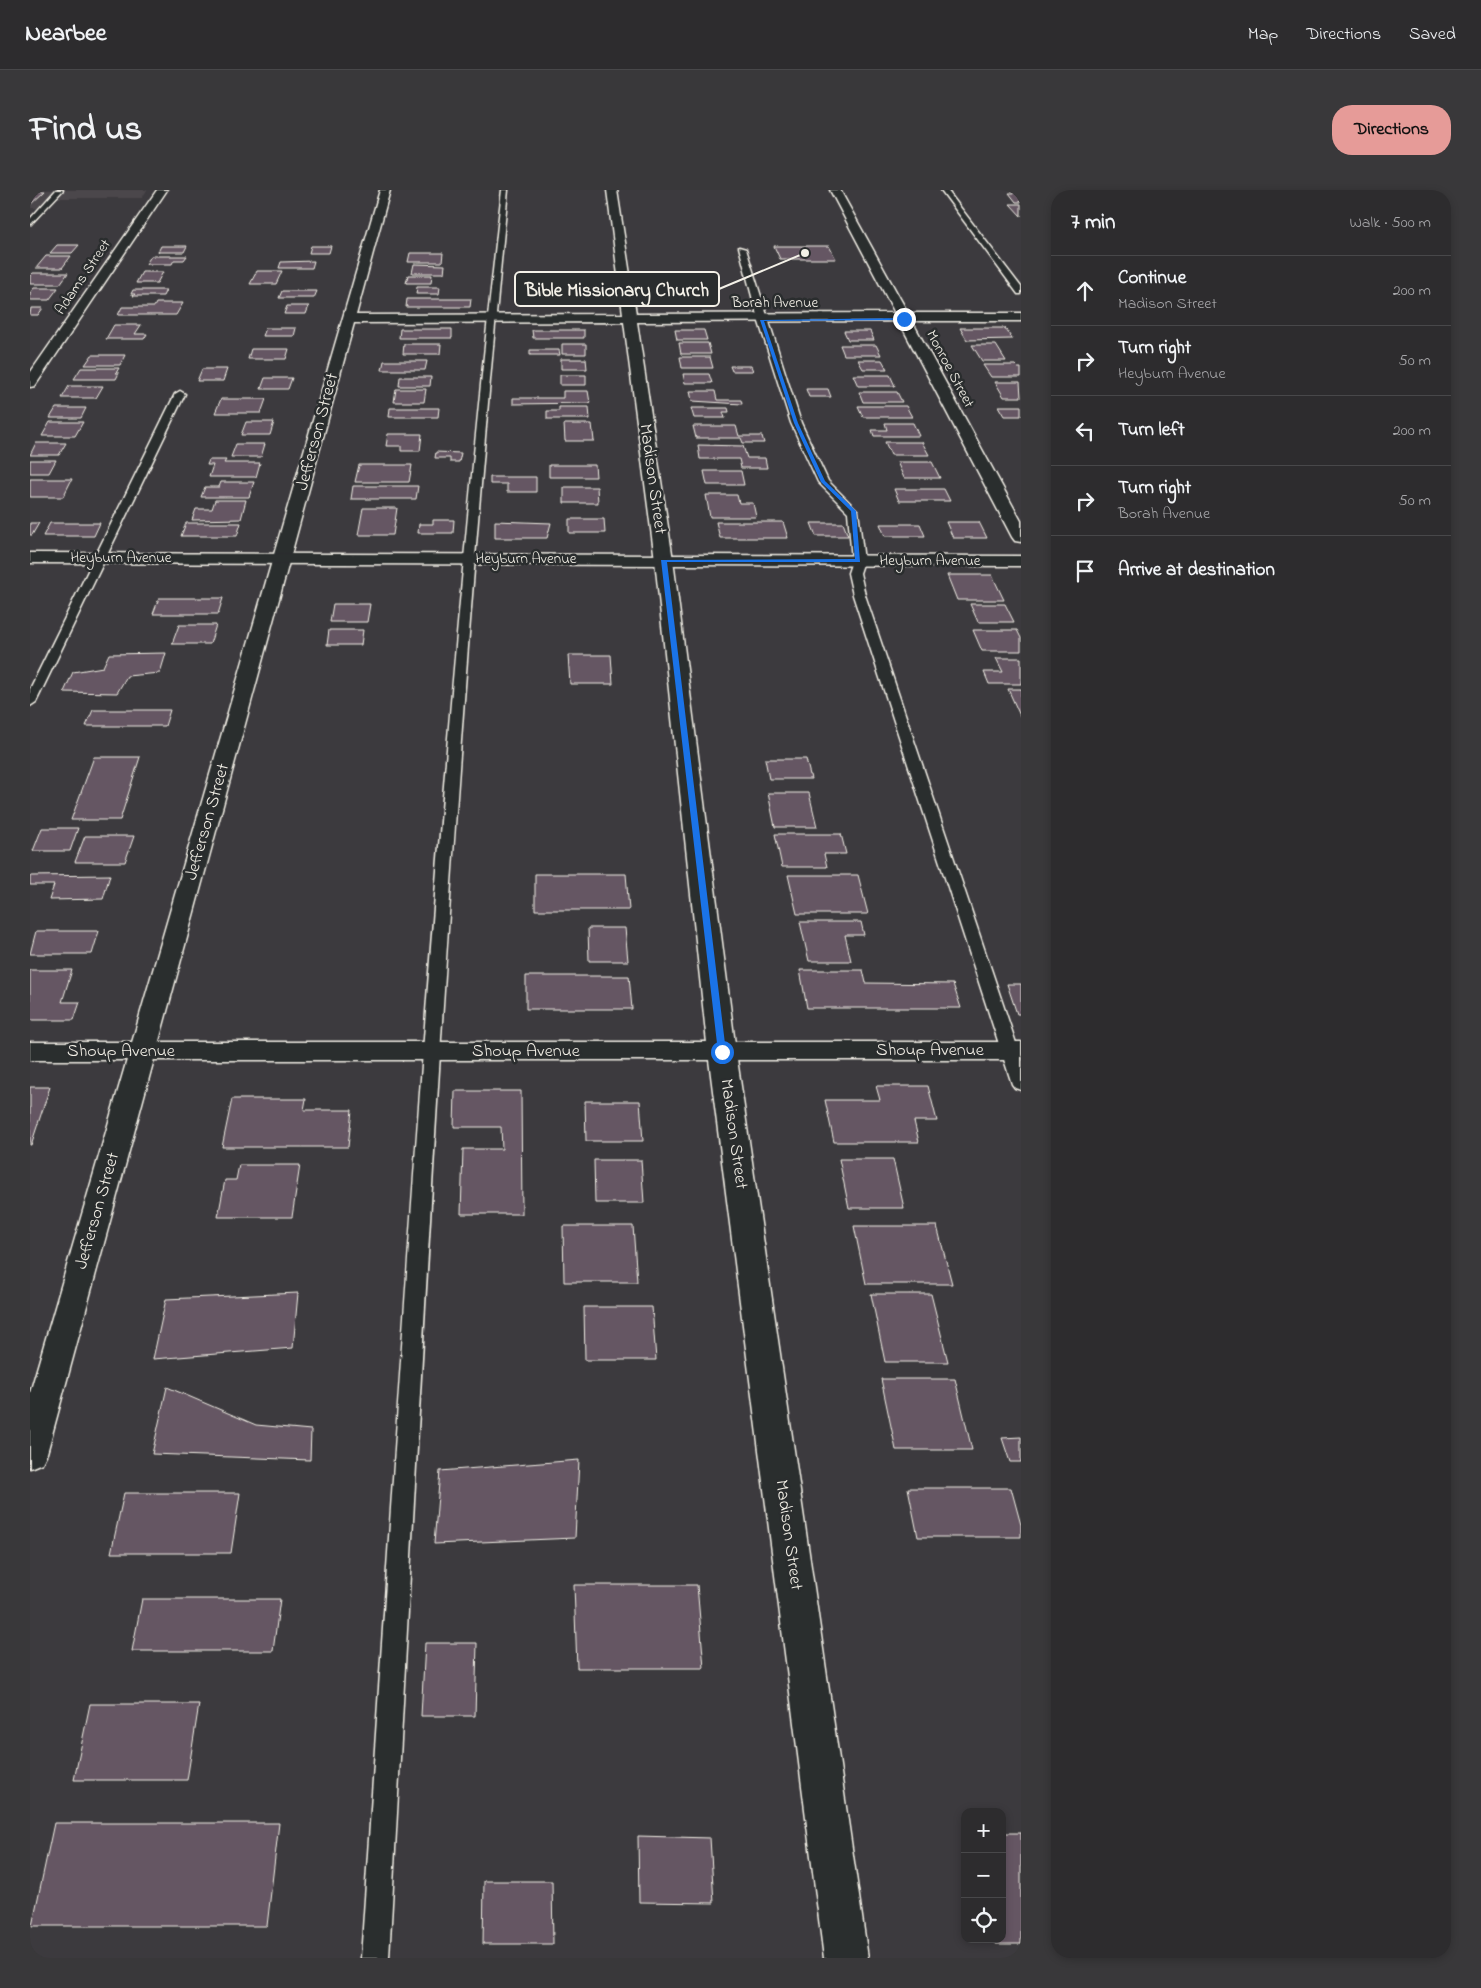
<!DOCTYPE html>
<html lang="en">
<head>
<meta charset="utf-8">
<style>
	:root { --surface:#2d2c2e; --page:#39383a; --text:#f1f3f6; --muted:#a7a7aa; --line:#48484a; --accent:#e69b98 }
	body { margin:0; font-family:"Indie Flower",sans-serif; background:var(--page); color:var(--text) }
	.controls { position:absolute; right:15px; bottom:15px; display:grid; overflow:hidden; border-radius:10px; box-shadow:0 2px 8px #0003 }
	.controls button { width:45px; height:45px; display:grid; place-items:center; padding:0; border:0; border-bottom:1px solid var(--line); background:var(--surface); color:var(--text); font:25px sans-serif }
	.stop { position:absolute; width:15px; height:15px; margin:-11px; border:4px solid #1a73e8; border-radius:50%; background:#fff }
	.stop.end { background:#1a73e8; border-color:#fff; box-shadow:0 1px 5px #0008 }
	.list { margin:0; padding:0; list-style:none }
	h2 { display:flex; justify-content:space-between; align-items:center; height:65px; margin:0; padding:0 20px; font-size:21px }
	h2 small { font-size:16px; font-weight:400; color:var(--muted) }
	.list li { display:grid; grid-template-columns:32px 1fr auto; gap:15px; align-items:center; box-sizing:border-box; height:70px; padding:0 20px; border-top:1px solid var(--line) }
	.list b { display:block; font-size:19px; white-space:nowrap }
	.list p { margin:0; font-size:16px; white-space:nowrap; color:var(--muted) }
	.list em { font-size:16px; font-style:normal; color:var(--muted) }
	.icon { flex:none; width:28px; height:28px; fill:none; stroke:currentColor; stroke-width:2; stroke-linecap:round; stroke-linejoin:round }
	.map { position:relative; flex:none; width:991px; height:1768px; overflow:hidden; border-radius:20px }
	header { display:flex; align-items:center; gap:30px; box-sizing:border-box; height:70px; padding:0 25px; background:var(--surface); border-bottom:1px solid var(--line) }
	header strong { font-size:24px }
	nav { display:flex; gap:28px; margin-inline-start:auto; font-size:18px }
	.intro { display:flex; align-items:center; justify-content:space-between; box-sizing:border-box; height:120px; padding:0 30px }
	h1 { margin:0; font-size:35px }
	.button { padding:12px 22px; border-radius:20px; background:var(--accent); color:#111; font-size:18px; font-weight:700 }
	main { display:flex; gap:30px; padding:0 30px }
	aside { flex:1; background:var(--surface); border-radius:20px; box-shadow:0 2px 8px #0003 }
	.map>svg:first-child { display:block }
</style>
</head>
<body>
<header>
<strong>Nearbee</strong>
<nav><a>Map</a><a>Directions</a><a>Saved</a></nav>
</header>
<div class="intro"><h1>Find us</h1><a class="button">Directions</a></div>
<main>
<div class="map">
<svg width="991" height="1768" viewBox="0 0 991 1768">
	<rect width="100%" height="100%" fill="#3c3a3e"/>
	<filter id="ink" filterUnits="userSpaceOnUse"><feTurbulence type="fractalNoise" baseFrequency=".02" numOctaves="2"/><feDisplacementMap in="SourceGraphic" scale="10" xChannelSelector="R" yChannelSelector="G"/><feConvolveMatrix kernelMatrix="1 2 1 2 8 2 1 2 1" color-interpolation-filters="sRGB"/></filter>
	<g filter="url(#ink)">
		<!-- built -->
		<path fill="#4b464c" d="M 0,0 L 117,0 L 112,8 L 17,8 L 7,18 L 0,18 Z"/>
		<!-- building -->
		<path fill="#655764" stroke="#f4f1e8" d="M 0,1 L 15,1 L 0,15 Z
			M 979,3 L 991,3 L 991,12 L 986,12 Z
			M 980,14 L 991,14 L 991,26 Z
			M 27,55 L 49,55 L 42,63 L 20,63 Z
			M 131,56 L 157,56 L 154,62 L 128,62 Z
			M 281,56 L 301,56 L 299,63 L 279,63 Z
			M 744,56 L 799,56 L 806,69 L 750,69 Z
			M 380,63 L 413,63 L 412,72 L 378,72 Z
			M 16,66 L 41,66 L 32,78 L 6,78 Z
			M 121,66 L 157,66 L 154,70 L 144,70 L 142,74 L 116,74 Z
			M 284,71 L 282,78 L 249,78 L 251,72 Z
			M 384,74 L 415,75 L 414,83 L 382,83 Z
			M 227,81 L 252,81 L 246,94 L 220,94 Z
			M 112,82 L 133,82 L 127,93 L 106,93 Z
			M 3,83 L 38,83 L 30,94 L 0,94 L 0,86 Z
			M 378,85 L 402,85 L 401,93 L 376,93 Z
			M 387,97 L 410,97 L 409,104 L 386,104 Z
			M 4,98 L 28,98 L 19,110 L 0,110 L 0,103 Z
			M 103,100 L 136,100 L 133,106 L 103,106 L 105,104 L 101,104 Z
			M 252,101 L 287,101 L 284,108 L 249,108 Z
			M 377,109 L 441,109 L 440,117 L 376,117 Z
			M 126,113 L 153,113 L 146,125 L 88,125 L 92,117 L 124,117 Z
			M 257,116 L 279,116 L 276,124 L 254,124 Z
			M 1,118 L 13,118 L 8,125 L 0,125 Z
			M 84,135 L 111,135 L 105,144 L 117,144 L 114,149 L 76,149 Z
			M 236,138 L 266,138 L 264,146 L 233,146 Z
			M 930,138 L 975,138 L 982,149 L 937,150 Z
			M 370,139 L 422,139 L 422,148 L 369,148 Z
			M 502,140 L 554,140 L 554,148 L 503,148 Z
			M 645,140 L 674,140 L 677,150 L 647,150 Z
			M 814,141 L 840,141 L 844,150 L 818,150 Z
			M 649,153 L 678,153 L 681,164 L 651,164 Z
			M 374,154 L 411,154 L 410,164 L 373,164 Z
			M 532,154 L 556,154 L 556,164 L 532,164 Z
			M 810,155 L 846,155 L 851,165 L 814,165 Z
			M 942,155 L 966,155 L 976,171 L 952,171 Z
			M 221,159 L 259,159 L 256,169 L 218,169 Z
			M 500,160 L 529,160 L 530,165 L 500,165 Z
			M 62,165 L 95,165 L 90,175 L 55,175 Z
			M 650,167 L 680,167 L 683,178 L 652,178 Z
			M 531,169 L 556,169 L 557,179 L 531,179 Z
			M 828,170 L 852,170 L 857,179 L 833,179 Z
			M 354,171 L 397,171 L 395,180 L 352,180 Z
			M 953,175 L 985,175 L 988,178 L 991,178 L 991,187 L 961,187 Z
			M 700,176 L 721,176 L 723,181 L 702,181 Z
			M 51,178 L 89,178 L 86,183 L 89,183 L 86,189 L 44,189 Z
			M 172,179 L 197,179 L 193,191 L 167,191 Z
			M 653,184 L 679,184 L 682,193 L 655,193 Z
			M 530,185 L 556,185 L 556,195 L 530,195 Z
			M 823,185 L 860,185 L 865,196 L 828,196 Z
			M 370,187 L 401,187 L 400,196 L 369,196 Z
			M 235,188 L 262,188 L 258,199 L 231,199 Z
			M 965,192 L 990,192 L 991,207 L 974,207 Z
			M 39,196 L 73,196 L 66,208 L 32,208 Z
			M 366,199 L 396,199 L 394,212 L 364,212 Z
			M 776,199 L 798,199 L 801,207 L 779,207 Z
			M 533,201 L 558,201 L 560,213 L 483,214 L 483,208 L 533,208 Z
			M 660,201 L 685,201 L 687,210 L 711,210 L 712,214 L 662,211 Z
			M 829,202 L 867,202 L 872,212 L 833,212 Z
			M 191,209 L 236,209 L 231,223 L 185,223 Z
			M 828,216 L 876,216 L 882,227 L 833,227 Z
			M 968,216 L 991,216 L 991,226 L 974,226 Z
			M 529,217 L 559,217 L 560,229 L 517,229 L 517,221 L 529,221 Z
			M 26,218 L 56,218 L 51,228 L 20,228 Z
			M 360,218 L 409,218 L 408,227 L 359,227 Z
			M 661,218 L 698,218 L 699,222 L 693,222 L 695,228 L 664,228 Z
			M 20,232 L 53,232 L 45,246 L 12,246 Z
			M 216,232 L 244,232 L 240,245 L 211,245 Z
			M 855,233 L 883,233 L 889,246 L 844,246 L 842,240 L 857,240 Z
			M 534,234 L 562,234 L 564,251 L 535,251 Z
			M 663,236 L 706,236 L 709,246 L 732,246 L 734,253 L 713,253 L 711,248 L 666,248 Z
			M 358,244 L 392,244 L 390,261 L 371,261 L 371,256 L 356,256 Z
			M 855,252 L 892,252 L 899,265 L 861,265 Z
			M 6,253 L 36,253 L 29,265 L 0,265 Z
			M 206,254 L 235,254 L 231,267 L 201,267 Z
			M 668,255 L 713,256 L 717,268 L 735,268 L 737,278 L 711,278 L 709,269 L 670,269 Z
			M 406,262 L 431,263 L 429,272 L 420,272 L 420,268 L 405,268 Z
			M 0,270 L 26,270 L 19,283 L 0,283 Z
			M 179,270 L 196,270 L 194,273 L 230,273 L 226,287 L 179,287 L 183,275 L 177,275 Z
			M 867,272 L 902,272 L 910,288 L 874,288 Z
			M 329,275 L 382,275 L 379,292 L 325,292 Z
			M 519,275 L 565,275 L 566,287 L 519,287 Z
			M 674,281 L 711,281 L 714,295 L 677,295 Z
			M 460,287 L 506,287 L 506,302 L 477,302 L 477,294 L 460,294 Z
			M 0,289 L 42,289 L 33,307 L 0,307 Z
			M 191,292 L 224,292 L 219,307 L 171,307 L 175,297 L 189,297 Z
			M 323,296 L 388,296 L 386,309 L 321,309 Z
			M 534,297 L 567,297 L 568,313 L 534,313 Z
			M 864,299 L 914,299 L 920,311 L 869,311 Z
			M 676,305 L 707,305 L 709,313 L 723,313 L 726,327 L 680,327 Z
			M 185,310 L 216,310 L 211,329 L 162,330 L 166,319 L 182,319 Z
			M 333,318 L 367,318 L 363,345 L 328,345 Z
			M 539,329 L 574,329 L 575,343 L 539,343 Z
			M 403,330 L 424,330 L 423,343 L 388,343 L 389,334 L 403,334 Z
			M 465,331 L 521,333 L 517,348 L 465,348 Z
			M 686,332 L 753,332 L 758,348 L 690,348 Z
			M 916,332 L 949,332 L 957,348 L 923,348 Z
			M 0,333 L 9,333 L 2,345 L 0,345 Z
			M 20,333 L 70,333 L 64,346 L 13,346 Z
			M 156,333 L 211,333 L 207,346 L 151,346 Z
			M 781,333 L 813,333 L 818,346 L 786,346 Z
			M 850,334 L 890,334 L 895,346 L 855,346 Z
			M 917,385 L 962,385 L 974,410 L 927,410 Z
			M 129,408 L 193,408 L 188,424 L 123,424 Z
			M 303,414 L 340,414 L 337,432 L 300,432 Z
			M 940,414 L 975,414 L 984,432 L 948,432 Z
			M 149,435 L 186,435 L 180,454 L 142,454 Z
			M 299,440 L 333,440 L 331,455 L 297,455 Z
			M 943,440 L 987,440 L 991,448 L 991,461 L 952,461 Z
			M 136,463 L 130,483 L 97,486 L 87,503 L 34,502 L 43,482 L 73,477 L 79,464 Z
			M 538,465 L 581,465 L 583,494 L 540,494 Z
			M 966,468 L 991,468 L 991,494 L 959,494 L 954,482 L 973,482 Z
			M 978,499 L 991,499 L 991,528 Z
			M 63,520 L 140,520 L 135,536 L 56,536 Z
			M 64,567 L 110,567 L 90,630 L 41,630 Z
			M 735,569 L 776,569 L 781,589 L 739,589 Z
			M 738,603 L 779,603 L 787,637 L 745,637 Z
			M 12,638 L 48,638 L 40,661 L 3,661 Z
			M 745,644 L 811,644 L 816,664 L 794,664 L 797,677 L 752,677 Z
			M 55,646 L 104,646 L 95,672 L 45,672 Z
			M 505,684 L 596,684 L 599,720 L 505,720 Z
			M 80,685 L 73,709 L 19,710 L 24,695 L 0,695 L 0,686 Z
			M 758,685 L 828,685 L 838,724 L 767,724 Z
			M 770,732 L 831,732 L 834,745 L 815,745 L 821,771 L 779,771 Z
			M 558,738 L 595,738 L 598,771 L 559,771 Z
			M 6,741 L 69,741 L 62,764 L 0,764 Z
			M 0,780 L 42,780 L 32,812 L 50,812 L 44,830 L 0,830 Z
			M 770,780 L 833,780 L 836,793 L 923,794 L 931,818 L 777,818 Z
			M 496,786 L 599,786 L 602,819 L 496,819 Z
			M 977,794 L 991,794 L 991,824 L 987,824 Z
			M 846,896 L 898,896 L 907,931 L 884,931 L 889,952 L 804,952 L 795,910 L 850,910 Z
			M 0,897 L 20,897 L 1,955 L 0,955 Z
			M 425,901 L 491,901 L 492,1024 L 431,1024 L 433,959 L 472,959 L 471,937 L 424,937 Z
			M 202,909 L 276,909 L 274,920 L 322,920 L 318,957 L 192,957 Z
			M 555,911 L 610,911 L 613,951 L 556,951 Z
			M 809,969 L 863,969 L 874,1018 L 819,1018 Z
			M 564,970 L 611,970 L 614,1013 L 565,1013 Z
			M 209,975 L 270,975 L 262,1027 L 188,1027 L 195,990 L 206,990 Z
			M 533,1036 L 603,1036 L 607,1092 L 534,1092 Z
			M 824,1036 L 907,1036 L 922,1094 L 836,1094 Z
			M 268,1103 L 263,1158 L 123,1169 L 136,1109 Z
			M 841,1104 L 901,1104 L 918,1172 L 855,1172 Z
			M 554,1117 L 622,1117 L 626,1170 L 555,1170 Z
			M 851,1189 L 925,1189 L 942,1260 L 866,1260 Z
			M 137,1197 L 226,1235 L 281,1240 L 280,1270 L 122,1264 Z
			M 991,1247 L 991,1272 L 980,1272 L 972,1248 Z
			M 549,1270 L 545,1348 L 404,1354 L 410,1281 Z
			M 878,1298 L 981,1298 L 991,1335 L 991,1347 L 888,1347 Z
			M 94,1303 L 210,1303 L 201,1363 L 81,1363 Z
			M 544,1395 L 667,1395 L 674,1478 L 547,1478 Z
			M 112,1409 L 250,1409 L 243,1461 L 102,1461 Z
			M 395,1453 L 447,1453 L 445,1526 L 391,1526 Z
			M 60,1514 L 169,1514 L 157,1590 L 44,1590 Z
			M 24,1633 L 249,1633 L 237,1736 L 2,1736 Z
			M 972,1643 L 991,1643 L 991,1754 L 966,1754 L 965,1749 L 972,1749 Z
			M 608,1646 L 680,1648 L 684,1713 L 609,1712 Z
			M 454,1691 L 522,1691 L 523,1754 L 453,1754 Z"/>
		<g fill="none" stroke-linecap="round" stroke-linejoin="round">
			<!-- service casing -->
			<g stroke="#f4f1e8" stroke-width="3">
				<path id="service" d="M 26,0 L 33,0 L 0,35 L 0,29 Z
					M 472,0 L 478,0 C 419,588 392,1178 359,1768 L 331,1768 C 371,1178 405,587 472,0 Z
					M 911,0 L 917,0 L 991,97 L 991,104 L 988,104 Z
					M 709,57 L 716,59 L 771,233 L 798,291 L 828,321 L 834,371 L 830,383 L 835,405 L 991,868 L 991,900 L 985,898 L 982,894 L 823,405 L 818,383 L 822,371 L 818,322 L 788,292 L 761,233 L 728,129 Z
					M 150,201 L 155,204 L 6,512 L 0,516 L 0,499 L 145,204 Z"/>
			</g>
			<!-- minor casing -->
			<g stroke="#f4f1e8" stroke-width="3">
				<path id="minor" d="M 127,0 L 137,0 L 5,196 L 0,197 L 0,183 Z
					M 350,0 L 360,0 L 326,125 L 593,124 L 577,0 L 587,0 L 606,124 L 865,123 L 800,0 L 810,0 L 878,123 L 991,123 L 991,131 L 882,131 L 991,331 L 991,352 L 985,351 L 982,347 L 869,131 L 607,132 L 643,370 L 706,862 L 838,1768 L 794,1768 L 678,862 L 625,370 L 594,132 L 324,133 L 17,1263 L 12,1273 L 0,1278 L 0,1203 Z"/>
			</g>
			<!-- tertiary casing -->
			<g stroke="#f4f1e8" stroke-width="3">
				<path id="tertiary" d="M 0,363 L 991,366 L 991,376 L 0,373 Z
					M 0,852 L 991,852 L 991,870 L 0,870 Z"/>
			</g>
			<!-- service -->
			<use href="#service" fill="#2a2d2e" fill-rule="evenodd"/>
			<!-- minor -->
			<use href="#minor" fill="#2a2d2e" fill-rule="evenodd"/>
			<!-- tertiary -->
			<use href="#tertiary" fill="#2a2d2e" fill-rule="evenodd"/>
		</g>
	</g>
	<!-- route -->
	<path fill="#1a73e8" d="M 874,128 L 876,130 L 734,131 L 768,233 L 795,291 L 826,321 L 830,372 L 637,372 L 696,862 L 692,865 L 688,862 L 631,370 L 825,369 L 821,321 L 791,292 L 764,233 L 730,130 Z"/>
	<g text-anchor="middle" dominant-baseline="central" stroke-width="5" stroke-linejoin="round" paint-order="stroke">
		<!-- far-street labels -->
		<g font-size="15" fill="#f4f1e8" stroke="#2a2d2e">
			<text transform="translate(53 87) rotate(-56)">Adams Street</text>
			<text x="745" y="113">Borah Avenue</text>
			<text transform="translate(920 179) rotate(62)">Monroe Street</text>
			<text x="91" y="368">Heyburn Avenue</text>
			<text x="496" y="369">Heyburn Avenue</text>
			<text x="900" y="371">Heyburn Avenue</text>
		</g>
		<!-- street labels -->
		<g font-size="18" fill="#f4f1e8" stroke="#2a2d2e">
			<text transform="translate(288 242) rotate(-75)">Jefferson Street</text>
			<text transform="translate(622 289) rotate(82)">Madison Street</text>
			<text transform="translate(178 632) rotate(-74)">Jefferson Street</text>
			<text x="900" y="861">Shoup Avenue</text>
			<text x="91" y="862">Shoup Avenue</text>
			<text x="496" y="862">Shoup Avenue</text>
			<text transform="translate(703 944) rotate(82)">Madison Street</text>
			<text transform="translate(68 1021) rotate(-74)">Jefferson Street</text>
			<text transform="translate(758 1345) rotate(82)">Madison Street</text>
		</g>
	</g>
	<!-- callouts -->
	<path fill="none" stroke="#f4f1e8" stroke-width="2" d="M775 63L689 99"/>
	<circle fill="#f4f1e8" stroke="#2a2d2e" stroke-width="2" cx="775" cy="63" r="5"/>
	<rect fill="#2a2d2e" stroke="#f4f1e8" stroke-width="2" x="485" y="82" width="204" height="34" rx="5"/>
	<g font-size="19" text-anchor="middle" font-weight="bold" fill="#f4f1e8">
		<text x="587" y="106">Bible Missionary Church</text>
	</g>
</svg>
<div class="controls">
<button>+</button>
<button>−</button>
<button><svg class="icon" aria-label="locate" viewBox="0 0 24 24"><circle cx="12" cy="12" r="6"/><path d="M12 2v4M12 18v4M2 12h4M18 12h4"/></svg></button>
</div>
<div class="stop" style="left:692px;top:862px"></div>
<div class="stop end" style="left:874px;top:129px"></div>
</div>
<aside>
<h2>7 min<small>Walk · 500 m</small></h2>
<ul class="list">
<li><svg class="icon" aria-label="ahead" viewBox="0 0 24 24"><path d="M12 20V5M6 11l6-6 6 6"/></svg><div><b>Continue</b><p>Madison Street</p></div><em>200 m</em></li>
<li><svg class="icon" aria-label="right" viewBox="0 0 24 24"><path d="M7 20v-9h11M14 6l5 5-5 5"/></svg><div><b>Turn right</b><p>Heyburn Avenue</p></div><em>50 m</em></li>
<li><svg class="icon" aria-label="left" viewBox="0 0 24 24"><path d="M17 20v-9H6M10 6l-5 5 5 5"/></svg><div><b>Turn left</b></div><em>200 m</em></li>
<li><svg class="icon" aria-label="right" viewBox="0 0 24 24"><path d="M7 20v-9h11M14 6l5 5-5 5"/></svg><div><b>Turn right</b><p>Borah Avenue</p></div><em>50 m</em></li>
<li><svg class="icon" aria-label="arrive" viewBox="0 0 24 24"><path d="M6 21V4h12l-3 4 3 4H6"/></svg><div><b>Arrive at destination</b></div></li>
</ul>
</aside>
</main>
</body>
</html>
